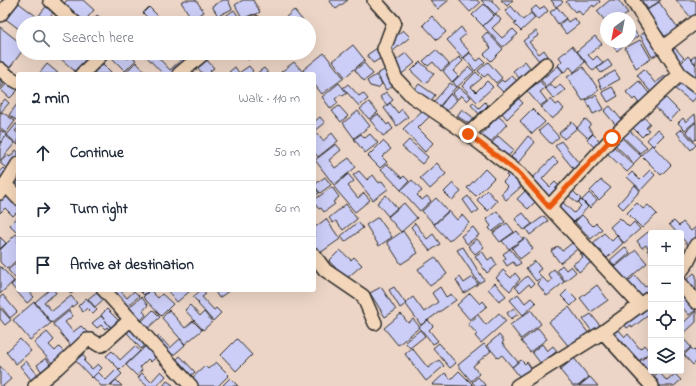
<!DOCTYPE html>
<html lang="en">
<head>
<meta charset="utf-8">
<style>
	:root { --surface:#fff; --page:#f2f2f3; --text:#1f2937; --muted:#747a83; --line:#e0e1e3 }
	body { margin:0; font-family:"Indie Flower",sans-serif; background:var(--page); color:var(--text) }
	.controls { position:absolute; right:12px; bottom:12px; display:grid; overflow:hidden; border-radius:4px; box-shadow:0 4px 16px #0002 }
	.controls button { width:36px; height:36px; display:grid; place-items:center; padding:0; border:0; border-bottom:1px solid var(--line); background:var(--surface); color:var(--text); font:20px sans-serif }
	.compass { position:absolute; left:600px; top:12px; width:36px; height:36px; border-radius:50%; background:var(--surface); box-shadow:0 4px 16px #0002; rotate:212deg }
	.stop { position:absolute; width:12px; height:12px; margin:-9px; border:3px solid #ea580c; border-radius:50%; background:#fff }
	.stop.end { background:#ea580c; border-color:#fff; box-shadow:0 1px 4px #0008 }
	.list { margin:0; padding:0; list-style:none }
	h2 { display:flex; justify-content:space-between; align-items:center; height:52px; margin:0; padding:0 16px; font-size:17px }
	h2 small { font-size:13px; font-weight:400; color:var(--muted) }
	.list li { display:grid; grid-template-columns:26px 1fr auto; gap:12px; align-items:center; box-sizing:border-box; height:56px; padding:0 16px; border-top:1px solid var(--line) }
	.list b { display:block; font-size:15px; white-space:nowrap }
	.list em { font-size:13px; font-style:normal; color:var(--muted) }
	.icon { flex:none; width:22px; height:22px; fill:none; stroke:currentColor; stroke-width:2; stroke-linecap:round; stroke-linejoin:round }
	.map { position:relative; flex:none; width:696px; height:386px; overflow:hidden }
	.search { position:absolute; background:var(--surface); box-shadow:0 4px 16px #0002; left:16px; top:16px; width:300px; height:44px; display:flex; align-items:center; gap:10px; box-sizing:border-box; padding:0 14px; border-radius:22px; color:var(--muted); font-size:15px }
	.panel { position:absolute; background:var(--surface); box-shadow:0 4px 16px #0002; left:16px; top:72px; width:300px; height:220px; border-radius:4px }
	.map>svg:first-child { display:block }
</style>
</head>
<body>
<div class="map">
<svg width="696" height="386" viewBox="0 0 696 386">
	<rect width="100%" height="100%" fill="#ecd5c6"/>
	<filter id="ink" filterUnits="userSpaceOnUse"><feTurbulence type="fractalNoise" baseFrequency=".025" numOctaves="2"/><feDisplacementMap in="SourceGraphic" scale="8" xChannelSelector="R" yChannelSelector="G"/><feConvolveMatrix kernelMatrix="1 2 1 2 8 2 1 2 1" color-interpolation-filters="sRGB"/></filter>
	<g filter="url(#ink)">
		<!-- building -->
		<path fill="#cdcef7" stroke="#2b2b2b" d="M 67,0 L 83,0 L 94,10 L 83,23 L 80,23 L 61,7 Z
			M 185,0 L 196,0 L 204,12 L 192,19 L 181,2 Z
			M 223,0 L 228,0 L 232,9 L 218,16 L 212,6 Z
			M 243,0 L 253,0 L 260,12 L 244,21 L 235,5 Z
			M 329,0 L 348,0 L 336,9 Z
			M 430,0 L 449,0 L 438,9 Z
			M 459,0 L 477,0 L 480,3 L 470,12 Z
			M 481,0 L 493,0 L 492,1 L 500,10 L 495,14 Z
			M 501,0 L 513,0 L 507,6 Z
			M 551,0 L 561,0 L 563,2 L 556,7 Z
			M 569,0 L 599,0 L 600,2 L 594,7 L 593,5 L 582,15 L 578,10 L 575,12 L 566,2 Z
			M 610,0 L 618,0 L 628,13 L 622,18 L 606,18 L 606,22 L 597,11 Z
			M 641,0 L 661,0 L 648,9 Z
			M 676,0 L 694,0 L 696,2 L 696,18 L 693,20 Z
			M 16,1 L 36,16 L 30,23 L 23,23 L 23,32 L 3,17 Z
			M 659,2 L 678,29 L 666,38 L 646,11 Z
			M 48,4 L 55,10 L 45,23 L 33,23 Z
			M 484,4 L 494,15 L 483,26 L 472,15 Z
			M 511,6 L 523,20 L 531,13 L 535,18 L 521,31 L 514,24 L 516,23 L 505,11 Z
			M 536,6 L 540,10 L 544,6 L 548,11 L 538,20 L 530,11 Z
			M 149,7 L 161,19 L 158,23 L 153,23 L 143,13 Z
			M 557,7 L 566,18 L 558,24 L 550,12 Z
			M 234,10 L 243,23 L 217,23 L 217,22 Z
			M 294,10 L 304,22 L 303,23 L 289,23 L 285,18 Z
			M 496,14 L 501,20 L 492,28 L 502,38 L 513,29 L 518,34 L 503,47 L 483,26 Z
			M 97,15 L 107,23 L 90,23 Z
			M 432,16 L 446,32 L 437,40 L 423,25 Z
			M 574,18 L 579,24 L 566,34 L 559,25 L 566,19 L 568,22 Z
			M 0,27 L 23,45 L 23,50 L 8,70 L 0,64 Z
			M 461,27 L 466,34 L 459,40 L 470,52 L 463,58 L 447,40 Z
			M 632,28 L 638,36 L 627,45 L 625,42 L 630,42 L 630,29 Z
			M 403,30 L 410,37 L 393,51 L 387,44 Z
			M 536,31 L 539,35 L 529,42 L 539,54 L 544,50 L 548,56 L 540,62 L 523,41 Z
			M 648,31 L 660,53 L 652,57 L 640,35 Z
			M 487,32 L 503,49 L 491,61 L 484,54 L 491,48 L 482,37 Z
			M 595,36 L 602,44 L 588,55 L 593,60 L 597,56 L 603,63 L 593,71 L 577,51 Z
			M 640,40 L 651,59 L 636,68 L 625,48 Z
			M 609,42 L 623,42 L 625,44 L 617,51 Z
			M 353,45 L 365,60 L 345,77 L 333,61 Z
			M 380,46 L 386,55 L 373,63 L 367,55 Z
			M 572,46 L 585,62 L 574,72 L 570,67 L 564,72 L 558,65 L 562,61 L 559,57 Z
			M 675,48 L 684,58 L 677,64 L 668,55 Z
			M 436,50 L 449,64 L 441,71 L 433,62 L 428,66 L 423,61 Z
			M 52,53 L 62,53 L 58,58 Z
			M 65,53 L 75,53 L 76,54 L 82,53 L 89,60 L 77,73 L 60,58 Z
			M 107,53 L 122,53 L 128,59 L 131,56 L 136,60 L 125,71 Z
			M 150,53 L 154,53 L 170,70 L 184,57 L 189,62 L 176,74 L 163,74 L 146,56 Z
			M 214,53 L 225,53 L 218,58 Z
			M 242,53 L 256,53 L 248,60 Z
			M 277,53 L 286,53 L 287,54 L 281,58 Z
			M 324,53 L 344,78 L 322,94 L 314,84 L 314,74 L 306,74 L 303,70 Z
			M 406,53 L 415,63 L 398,77 L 391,64 Z
			M 470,53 L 477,61 L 481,58 L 485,62 L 475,71 L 464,58 Z
			M 696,55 L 696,64 L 691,59 Z
			M 688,56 L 696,65 L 696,83 L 679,65 Z
			M 459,57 L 463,61 L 453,71 L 458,76 L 452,82 L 443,71 Z
			M 205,58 L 214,68 L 210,71 L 212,74 L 203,74 L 196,66 Z
			M 99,60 L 113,74 L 86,74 Z
			M 608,60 L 612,66 L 601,73 L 597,68 Z
			M 525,61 L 532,70 L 520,79 L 513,71 Z
			M 136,62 L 147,74 L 128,74 L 126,72 Z
			M 294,62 L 303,72 L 301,74 L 283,74 L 281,72 Z
			M 420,62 L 434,74 L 425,84 L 411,71 Z
			M 488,62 L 502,78 L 496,83 L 488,74 L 484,77 L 478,71 Z
			M 364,63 L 373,74 L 364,81 L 355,70 Z
			M 47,64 L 59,74 L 39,74 Z
			M 249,66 L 253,71 L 250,74 L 231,74 L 229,72 L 235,67 L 239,73 Z
			M 558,66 L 563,72 L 546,86 L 541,80 Z
			M 469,67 L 474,72 L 457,87 L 453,82 Z
			M 583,67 L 599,90 L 583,101 L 567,77 Z
			M 264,68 L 269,74 L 256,74 Z
			M 388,68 L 394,77 L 389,79 L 393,86 L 386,90 L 377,74 Z
			M 644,69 L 655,83 L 666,75 L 672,81 L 654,96 L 637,75 Z
			M 615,71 L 620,79 L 602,89 L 598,80 Z
			M 0,72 L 8,79 L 0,89 Z
			M 476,72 L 482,78 L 471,87 L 476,92 L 487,81 L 493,87 L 477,102 L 462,86 Z
			M 376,75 L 382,84 L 378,88 L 370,86 L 367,81 Z
			M 512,76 L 517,81 L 504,93 L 496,85 L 502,80 L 504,82 Z
			M 11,79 L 18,84 L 18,90 L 10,98 L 1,90 Z
			M 680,79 L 696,90 L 696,97 L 692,102 L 674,88 Z
			M 540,81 L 545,88 L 540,92 L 547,101 L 540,106 L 527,91 Z
			M 639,81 L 653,98 L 641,106 L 635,98 L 633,100 L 626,92 Z
			M 339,83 L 347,93 L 343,96 L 341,94 L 335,99 L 338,103 L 331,109 L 322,97 Z
			M 450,83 L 456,87 L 437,109 L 431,105 Z
			M 348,84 L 359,96 L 363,93 L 368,99 L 359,106 L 343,88 Z
			M 419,84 L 435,95 L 429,104 L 413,92 Z
			M 551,84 L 555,89 L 560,85 L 565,90 L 554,99 L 545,88 Z
			M 459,87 L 471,97 L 467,101 L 461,95 L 458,99 L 452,94 Z
			M 612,87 L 618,96 L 608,102 L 602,92 Z
			M 386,92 L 393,100 L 387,105 L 380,97 Z
			M 450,94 L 457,100 L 446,112 L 440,107 Z
			M 596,95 L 604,109 L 593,114 L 586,100 Z
			M 664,96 L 679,111 L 670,121 L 654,106 Z
			M 518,98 L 523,103 L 507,119 L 502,113 Z
			M 5,99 L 9,103 L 0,113 L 0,103 L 1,104 Z
			M 551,99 L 556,105 L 559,103 L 564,109 L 552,119 L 541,107 Z
			M 369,102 L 378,112 L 369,119 L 360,109 Z
			M 473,102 L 479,108 L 485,102 L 488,105 L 479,114 L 471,105 Z
			M 18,103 L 18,117 L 16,120 L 9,115 Z
			M 390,103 L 398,113 L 402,109 L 408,117 L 397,126 L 384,108 Z
			M 339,106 L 348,116 L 341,122 L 332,111 Z
			M 610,106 L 625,124 L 619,129 L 604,111 Z
			M 425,108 L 432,114 L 418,128 L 433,143 L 425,152 L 403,129 Z
			M 462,109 L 475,119 L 471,125 L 457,116 Z
			M 532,109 L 545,122 L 532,134 L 520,121 Z
			M 358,111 L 370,126 L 354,138 L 343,123 Z
			M 2,112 L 15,121 L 6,133 L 0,128 L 0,115 Z
			M 378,114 L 387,125 L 389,123 L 393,129 L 383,136 L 370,120 Z
			M 695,114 L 696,121 L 685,130 L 678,123 L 683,118 L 686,122 Z
			M 498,116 L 507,124 L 490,143 L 481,135 Z
			M 642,116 L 650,123 L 646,128 L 649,130 L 642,137 L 632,127 Z
			M 320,117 L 325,123 L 315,131 L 323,141 L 332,133 L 338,141 L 318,157 L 314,152 L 314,122 Z
			M 585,119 L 591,124 L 588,127 L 593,133 L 588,138 L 577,128 Z
			M 572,122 L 577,128 L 564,139 L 559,133 Z
			M 696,122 L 696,139 L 694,141 L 686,131 Z
			M 16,124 L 18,125 L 18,128 L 15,131 L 18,133 L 18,145 L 7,135 Z
			M 547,124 L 559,137 L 551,144 L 539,131 Z
			M 657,129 L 664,135 L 653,146 L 647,140 Z
			M 682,129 L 696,145 L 691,150 L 677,133 Z
			M 0,130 L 7,135 L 0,143 Z
			M 629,130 L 647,147 L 640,153 L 623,137 Z
			M 608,132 L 613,136 L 599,152 L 587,140 L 593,134 L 600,141 Z
			M 361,134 L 365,138 L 370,134 L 378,143 L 365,153 L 354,139 Z
			M 6,136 L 15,143 L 0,161 L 0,144 Z
			M 498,136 L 514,150 L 508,156 L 492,143 Z
			M 528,136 L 535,142 L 518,163 L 511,157 Z
			M 622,138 L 641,156 L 634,163 L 615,145 Z
			M 409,140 L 428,157 L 422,164 L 402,147 Z
			M 383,141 L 391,149 L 382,157 L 387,162 L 380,168 L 368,156 Z
			M 561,141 L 582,167 L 576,172 L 555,146 Z
			M 336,144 L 341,150 L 329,160 L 335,168 L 349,158 L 356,167 L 334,185 L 315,160 Z
			M 612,145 L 634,165 L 627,172 L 606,152 Z
			M 652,145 L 671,165 L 661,175 L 641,155 Z
			M 16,150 L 18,152 L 18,162 L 10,171 L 0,163 L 7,155 L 10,157 Z
			M 553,157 L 558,162 L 542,179 L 550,187 L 555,182 L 561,188 L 550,199 L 530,181 Z
			M 437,163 L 446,174 L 430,189 L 420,178 Z
			M 387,164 L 402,178 L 404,176 L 409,181 L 401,190 L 381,169 Z
			M 3,168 L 9,173 L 0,184 L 0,171 Z
			M 485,169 L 494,178 L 476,196 L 467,188 Z
			M 511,170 L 523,185 L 506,200 L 501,194 L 508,187 L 503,182 L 508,177 L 506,175 Z
			M 650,170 L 655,175 L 641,190 L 627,177 L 632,172 L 640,180 Z
			M 359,171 L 367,180 L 373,175 L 379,183 L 382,181 L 388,189 L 373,200 L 353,175 Z
			M 18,173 L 18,193 L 8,183 Z
			M 348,174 L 354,181 L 348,186 L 358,198 L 364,193 L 370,200 L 355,212 L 334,187 Z
			M 325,177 L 331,185 L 320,193 L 314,185 Z
			M 412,180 L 422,191 L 417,195 L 422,200 L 427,196 L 431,201 L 420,211 L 401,190 Z
			M 601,180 L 611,188 L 599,200 L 590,191 Z
			M 453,183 L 461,192 L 452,200 L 444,192 Z
			M 573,185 L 576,188 L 573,191 L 581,199 L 577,203 L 566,193 Z
			M 635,185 L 640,191 L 623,209 L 618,204 Z
			M 314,186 L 319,193 L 314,197 Z
			M 332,187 L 339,197 L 333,202 L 335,204 L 324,212 L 321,208 L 319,209 L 314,203 L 314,200 Z
			M 487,190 L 497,201 L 488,211 L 477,200 Z
			M 525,191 L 536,201 L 528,209 L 517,199 Z
			M 8,193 L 18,203 L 18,211 L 13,216 L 5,208 L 0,213 L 0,200 Z
			M 589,193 L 597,200 L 590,208 L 582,200 Z
			M 386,195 L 397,208 L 388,216 L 377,203 Z
			M 468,196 L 479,210 L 473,214 L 463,200 Z
			M 436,198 L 448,211 L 434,224 L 422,211 Z
			M 559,199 L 574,213 L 581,206 L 578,203 L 581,200 L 588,207 L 574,222 L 554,204 Z
			M 404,203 L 417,218 L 401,232 L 388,217 Z
			M 637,203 L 643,209 L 648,205 L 657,214 L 642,228 L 627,213 Z
			M 346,204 L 357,219 L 343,230 L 336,221 L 333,223 L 329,218 Z
			M 449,211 L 457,220 L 462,215 L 469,223 L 449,241 L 434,225 Z
			M 497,211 L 505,222 L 492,232 L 489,228 L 491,226 L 486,219 Z
			M 523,213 L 532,224 L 524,230 L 515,219 Z
			M 582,215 L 593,226 L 596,223 L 602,229 L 591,239 L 575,222 Z
			M 544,216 L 548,221 L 530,235 L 526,229 Z
			M 18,217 L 18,233 L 10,225 Z
			M 378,217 L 392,237 L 379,246 L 366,225 Z
			M 620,218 L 629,227 L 634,222 L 640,229 L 624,243 L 610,227 Z
			M 326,219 L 340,239 L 320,253 L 314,245 L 314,228 Z
			M 674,221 L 679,226 L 683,222 L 691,231 L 696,227 L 696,242 L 690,247 L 681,237 L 681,233 L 677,233 L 669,224 Z
			M 358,222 L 363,228 L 345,242 L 341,236 Z
			M 415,223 L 427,239 L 433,234 L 440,244 L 430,251 L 411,227 Z
			M 507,223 L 514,232 L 500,242 L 493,233 Z
			M 473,227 L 479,235 L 467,244 L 461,236 Z
			M 403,231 L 418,253 L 401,264 L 387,242 Z
			M 517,231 L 523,239 L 509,249 L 502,241 Z
			M 648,232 L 651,236 L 651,245 L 648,248 L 646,245 L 642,248 L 637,241 Z
			M 604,233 L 612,241 L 617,236 L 623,243 L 607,258 L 593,243 Z
			M 16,234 L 18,236 L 18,259 L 7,269 L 0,262 L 0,250 Z
			M 0,237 L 6,243 L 0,249 Z
			M 525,238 L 533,249 L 520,259 L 512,248 Z
			M 477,239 L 484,247 L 475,254 L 468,246 Z
			M 576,240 L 581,246 L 560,263 L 551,251 L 558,246 L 562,251 Z
			M 463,247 L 484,280 L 479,283 L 457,250 Z
			M 625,247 L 630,253 L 615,266 L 610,260 Z
			M 651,247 L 651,255 L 647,250 Z
			M 586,248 L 595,259 L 579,272 L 573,264 L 583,257 L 580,253 Z
			M 510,249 L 521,263 L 516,266 L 513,262 L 507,266 L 503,260 L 506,258 L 503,254 Z
			M 340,250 L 351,260 L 354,257 L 362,265 L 346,279 L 329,261 Z
			M 636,250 L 647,263 L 626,281 L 614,268 Z
			M 482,251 L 488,260 L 492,257 L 497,265 L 487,273 L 475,256 Z
			M 435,257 L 447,274 L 430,286 L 418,269 Z
			M 18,261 L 18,279 L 17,280 L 8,270 Z
			M 535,261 L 541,269 L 537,272 L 542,277 L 536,281 L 526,268 Z
			M 562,265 L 566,270 L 571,266 L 576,272 L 565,281 L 557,270 Z
			M 0,266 L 14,281 L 0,294 Z
			M 554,269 L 564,282 L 547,296 L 537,283 L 543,278 L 548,283 L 552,280 L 548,274 Z
			M 503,270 L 511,278 L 515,273 L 520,279 L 510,291 L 496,278 Z
			M 694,273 L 696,275 L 696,297 L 683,283 Z
			M 635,275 L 645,287 L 651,282 L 651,291 L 641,299 L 628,282 Z
			M 527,276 L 534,284 L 531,287 L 529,284 L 520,292 L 515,287 Z
			M 460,277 L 464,283 L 473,277 L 478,284 L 464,293 L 456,280 Z
			M 18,279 L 18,290 L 28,290 L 34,297 L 27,303 L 11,285 Z
			M 495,283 L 506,296 L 499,301 L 488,289 Z
			M 597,285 L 608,300 L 591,312 L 580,298 Z
			M 381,287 L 396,310 L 385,317 L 370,293 Z
			M 394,287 L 406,304 L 400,308 L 389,290 Z
			M 440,287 L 446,297 L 451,294 L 456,300 L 421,325 L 405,303 L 413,297 L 424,312 L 438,302 L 432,293 Z
			M 49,290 L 54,290 L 56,293 L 44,302 L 52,311 L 71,296 L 77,303 L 52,323 L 35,302 Z
			M 67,290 L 76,290 L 71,294 Z
			M 99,290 L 107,296 L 95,307 L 88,299 Z
			M 116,290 L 120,290 L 127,298 L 134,291 L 139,296 L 126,308 L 112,293 Z
			M 139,290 L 149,290 L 144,295 Z
			M 150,290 L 158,298 L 162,294 L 173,304 L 161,316 L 143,297 Z
			M 167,290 L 189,290 L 190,291 L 177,302 Z
			M 201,290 L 203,290 L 206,294 L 202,297 L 214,310 L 216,308 L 221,313 L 213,321 L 198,304 L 199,303 L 193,297 Z
			M 214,290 L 230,290 L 219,298 Z
			M 567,290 L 577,300 L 571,306 L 561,296 Z
			M 470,293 L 480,304 L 483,301 L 487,306 L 470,320 L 457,305 Z
			M 681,293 L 696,308 L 696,310 L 689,315 L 681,306 Z
			M 518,294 L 525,303 L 531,298 L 536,303 L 523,315 L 510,300 Z
			M 3,295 L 17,312 L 10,318 L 0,305 L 0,297 Z
			M 141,297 L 148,305 L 143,311 L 146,315 L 138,323 L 126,310 Z
			M 86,298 L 97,310 L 93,314 L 87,308 L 83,312 L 78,306 Z
			M 34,302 L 51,323 L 30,340 L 13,320 Z
			M 190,305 L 200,316 L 204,312 L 212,322 L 203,330 L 185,310 Z
			M 569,307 L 589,334 L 570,348 L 549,322 Z
			M 646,307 L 651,313 L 632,328 L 631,325 L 627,328 L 624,324 Z
			M 0,308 L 11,320 L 5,325 L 0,319 Z
			M 514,308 L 518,314 L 511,319 L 507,313 Z
			M 107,309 L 119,321 L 111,328 L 101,315 Z
			M 153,310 L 160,317 L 145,331 L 139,324 Z
			M 169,310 L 185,328 L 193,321 L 202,330 L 185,344 L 162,318 Z
			M 531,310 L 541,324 L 521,339 L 510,325 Z
			M 69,311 L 73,316 L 65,322 L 73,332 L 81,326 L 88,333 L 72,347 L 53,324 Z
			M 696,311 L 696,322 L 681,336 L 681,325 Z
			M 499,313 L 506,321 L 481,343 L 475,336 L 477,334 L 468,324 L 478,315 L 486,325 Z
			M 401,314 L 408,323 L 413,319 L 420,327 L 398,345 L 384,328 Z
			M 591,314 L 601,327 L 593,333 L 583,319 Z
			M 101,316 L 113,330 L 111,332 L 107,327 L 105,329 L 101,325 L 97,328 L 92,323 Z
			M 428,320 L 433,326 L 429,330 L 438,341 L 433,344 L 419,327 Z
			M 130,324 L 147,344 L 141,349 L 124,329 Z
			M 538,328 L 547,339 L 530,352 L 521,341 Z
			M 617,328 L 625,337 L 628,334 L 640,349 L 644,345 L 650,352 L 636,363 L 611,333 Z
			M 420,330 L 425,336 L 410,348 L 405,342 Z
			M 47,332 L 54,340 L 49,345 L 55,351 L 59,347 L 65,353 L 53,364 L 34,343 Z
			M 499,335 L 504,341 L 502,343 L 518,362 L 512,367 L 502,355 L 498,358 L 487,345 Z
			M 159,336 L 170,348 L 180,339 L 185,345 L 170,358 L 154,341 Z
			M 681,336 L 691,347 L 684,353 L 681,351 Z
			M 20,339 L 31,351 L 16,364 L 6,352 Z
			M 237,339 L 252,355 L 236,371 L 221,355 Z
			M 439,343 L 456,363 L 450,368 L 433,348 Z
			M 148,344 L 158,355 L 151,362 L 148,359 L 140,367 L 142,370 L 137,376 L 126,365 Z
			M 484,344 L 491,351 L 473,366 L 479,374 L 471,381 L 458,365 Z
			M 542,344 L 547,351 L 553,346 L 557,351 L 541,364 L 532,352 Z
			M 135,346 L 140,351 L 120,370 L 106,356 L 112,351 L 120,360 Z
			M 412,348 L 428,368 L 439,360 L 444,366 L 426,381 L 405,354 Z
			M 691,348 L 694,351 L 696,349 L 696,362 L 693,365 L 684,355 Z
			M 81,353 L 86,359 L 84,361 L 92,369 L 98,364 L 102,368 L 92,378 L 74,359 Z
			M 180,356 L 195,372 L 189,377 L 174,362 Z
			M 645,357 L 651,363 L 651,371 L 657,371 L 650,378 L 637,364 Z
			M 46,358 L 51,365 L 42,372 L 37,365 Z
			M 574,358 L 589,377 L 578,386 L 573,386 L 560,370 Z
			M 521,360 L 525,364 L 527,362 L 531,368 L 520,377 L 512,367 Z
			M 26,361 L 39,376 L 32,381 L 20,366 Z
			M 216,362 L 229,375 L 218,386 L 197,386 L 191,379 L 205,366 L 208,369 Z
			M 0,366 L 11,379 L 3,386 L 0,386 Z
			M 117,369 L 122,374 L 109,386 L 101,386 L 93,377 L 98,372 L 106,380 Z
			M 161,371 L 166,376 L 157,386 L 147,386 L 138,378 L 142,373 L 151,382 Z
			M 459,371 L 473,385 L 472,386 L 432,385 L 445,373 L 451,379 Z
			M 659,372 L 667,381 L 675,374 L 681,380 L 674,386 L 659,386 L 652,378 Z
			M 478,377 L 486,386 L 476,386 L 472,382 Z
			M 590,377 L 598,386 L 579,386 Z
			M 230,378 L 238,386 L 222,386 Z
			M 116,380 L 122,386 L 110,386 Z
			M 167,381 L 173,385 L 172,386 L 163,386 Z"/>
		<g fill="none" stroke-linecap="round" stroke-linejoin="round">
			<!-- minor casing -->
			<g stroke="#2b2b2b" stroke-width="16">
				<path id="minor" d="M 50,0 L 75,23
					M 374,0 L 394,22 L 384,49 L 396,79 L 412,96 L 468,134 L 520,174 L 549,207 L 640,305
					M 632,0 L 680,74 L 696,86
					M 0,15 L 12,0
					M 252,23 L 254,22
					M 662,48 L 696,22
					M 0,69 L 9,77 L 18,82
					M 82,74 L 100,56 L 101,53
					M 179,74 L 204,53
					M 468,134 L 546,64
					M 5,184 L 18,198
					M 0,193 L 18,164
					M 549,207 L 612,138 L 680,74
					M 314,255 L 325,270 L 363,296 L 375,323
					M 681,271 L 687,263 L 696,245
					M 681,284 L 696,302
					M 104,290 L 191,386
					M 603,332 L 652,386
					M 35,386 L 57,368 L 87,340 L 91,340 L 99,345 L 102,345 L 130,320
					M 517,386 L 603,332 L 651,297"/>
			</g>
			<!-- minor -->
			<use href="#minor" stroke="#f4d7ba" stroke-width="13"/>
		</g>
	</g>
	<g fill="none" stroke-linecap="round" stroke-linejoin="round" filter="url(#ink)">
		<!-- route -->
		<path stroke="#ea580c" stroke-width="5" d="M 468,134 L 520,174 L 549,207 L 612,138"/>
	</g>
</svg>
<div class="controls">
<button>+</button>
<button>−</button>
<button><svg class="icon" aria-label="locate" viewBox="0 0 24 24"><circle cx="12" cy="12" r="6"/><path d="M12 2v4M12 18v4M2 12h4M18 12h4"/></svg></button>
<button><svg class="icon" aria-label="layers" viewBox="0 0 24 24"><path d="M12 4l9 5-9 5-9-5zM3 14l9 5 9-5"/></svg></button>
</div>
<svg class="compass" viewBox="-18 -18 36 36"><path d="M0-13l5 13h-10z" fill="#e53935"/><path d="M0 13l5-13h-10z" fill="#747a83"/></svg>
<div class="stop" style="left:612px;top:138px"></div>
<div class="stop end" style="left:468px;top:134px"></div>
<div class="search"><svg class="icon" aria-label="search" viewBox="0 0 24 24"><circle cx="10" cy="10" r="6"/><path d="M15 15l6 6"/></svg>Search here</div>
<section class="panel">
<h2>2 min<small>Walk · 110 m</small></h2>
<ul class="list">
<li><svg class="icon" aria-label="ahead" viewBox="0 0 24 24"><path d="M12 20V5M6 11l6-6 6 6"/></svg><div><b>Continue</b></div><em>50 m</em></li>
<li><svg class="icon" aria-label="right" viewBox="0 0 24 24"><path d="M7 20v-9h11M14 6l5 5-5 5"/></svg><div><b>Turn right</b></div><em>60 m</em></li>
<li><svg class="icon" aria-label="arrive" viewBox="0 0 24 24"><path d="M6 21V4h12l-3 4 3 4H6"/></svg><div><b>Arrive at destination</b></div></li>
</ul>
</section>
</div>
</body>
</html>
